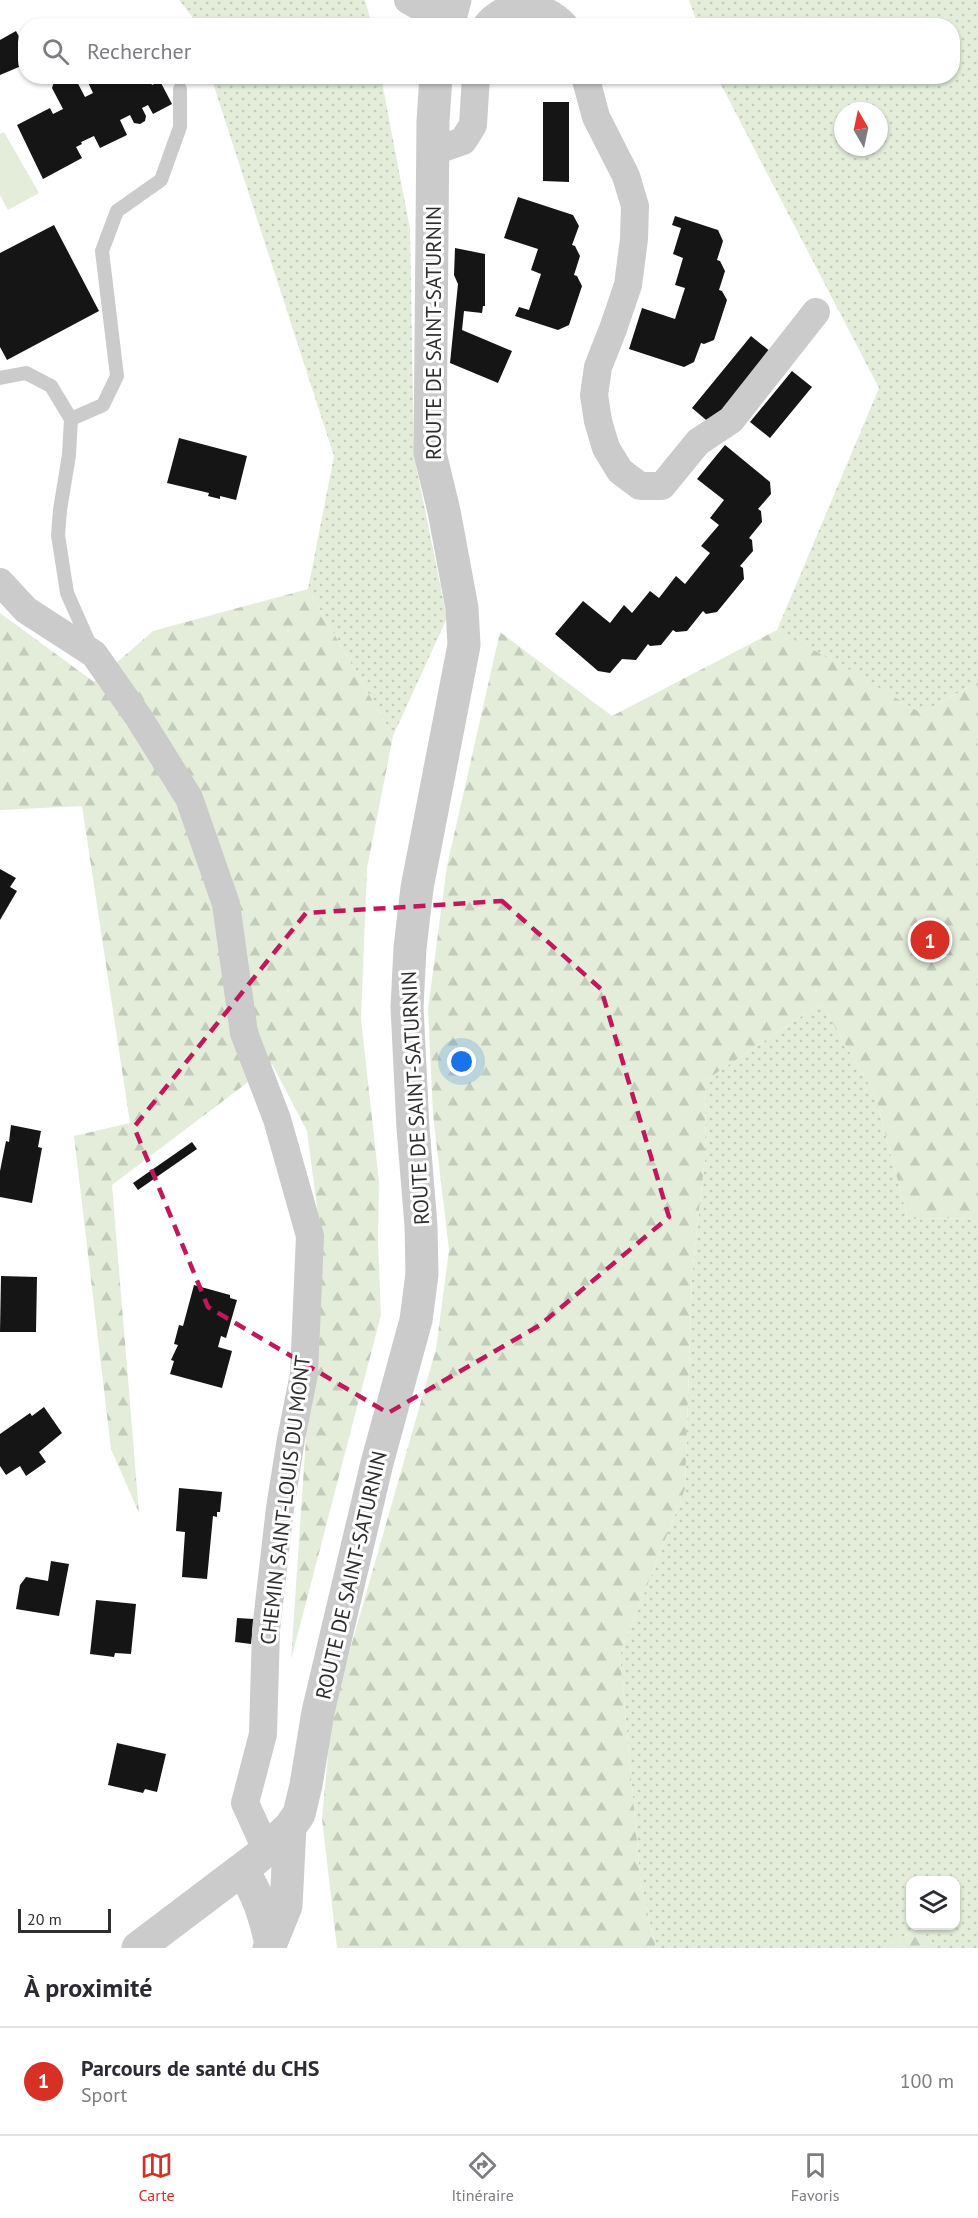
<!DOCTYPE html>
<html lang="fr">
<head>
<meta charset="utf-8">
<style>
	:root { --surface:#fff; --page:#f7f7f7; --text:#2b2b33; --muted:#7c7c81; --line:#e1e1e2; --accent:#d93025 }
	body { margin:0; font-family:"PT Sans",sans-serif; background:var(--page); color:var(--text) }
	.controls { position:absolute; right:18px; bottom:18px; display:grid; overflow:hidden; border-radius:12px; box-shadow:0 2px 4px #0004 }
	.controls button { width:54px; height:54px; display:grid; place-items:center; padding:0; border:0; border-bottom:2px solid var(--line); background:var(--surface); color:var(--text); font:30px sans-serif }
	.compass { position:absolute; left:834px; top:102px; width:54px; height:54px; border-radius:50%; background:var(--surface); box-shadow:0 2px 4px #0004; rotate:351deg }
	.scale { position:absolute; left:18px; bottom:15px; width:93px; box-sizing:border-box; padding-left:6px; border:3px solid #2e2e2e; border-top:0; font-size:16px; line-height:21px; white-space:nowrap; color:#2e2e2e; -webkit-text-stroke:4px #fff; paint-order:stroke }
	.you { position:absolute; left:462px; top:1062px; width:21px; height:21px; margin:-15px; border:4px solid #fff; border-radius:50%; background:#1a73e8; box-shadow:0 0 0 9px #1a73e833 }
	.badge { display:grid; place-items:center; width:39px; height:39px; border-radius:50%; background:var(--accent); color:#fff; font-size:20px; font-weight:700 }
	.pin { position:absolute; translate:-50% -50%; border:3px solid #fff; box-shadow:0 2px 6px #0006 }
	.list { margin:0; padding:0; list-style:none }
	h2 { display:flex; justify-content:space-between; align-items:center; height:78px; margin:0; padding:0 24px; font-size:26px }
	h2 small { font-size:20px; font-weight:400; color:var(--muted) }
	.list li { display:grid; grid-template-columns:39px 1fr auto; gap:18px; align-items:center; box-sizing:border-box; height:108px; padding:0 24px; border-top:2px solid var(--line) }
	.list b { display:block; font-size:22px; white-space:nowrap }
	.list p { margin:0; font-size:20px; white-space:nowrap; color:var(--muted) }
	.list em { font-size:20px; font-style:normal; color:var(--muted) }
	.icon { flex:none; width:33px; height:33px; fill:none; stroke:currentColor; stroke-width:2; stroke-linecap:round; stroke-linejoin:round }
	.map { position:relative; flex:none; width:978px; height:1948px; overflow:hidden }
	.search { position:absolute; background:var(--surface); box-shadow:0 2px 4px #0004; left:18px; right:18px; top:18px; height:66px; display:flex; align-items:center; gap:15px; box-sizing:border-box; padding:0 21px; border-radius:24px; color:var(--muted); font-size:22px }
	.sheet { height:186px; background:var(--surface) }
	nav { display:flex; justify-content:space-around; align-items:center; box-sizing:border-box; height:84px; border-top:2px solid var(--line); background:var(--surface); font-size:16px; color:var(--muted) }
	nav a { display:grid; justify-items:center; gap:3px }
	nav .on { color:var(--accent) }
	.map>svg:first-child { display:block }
</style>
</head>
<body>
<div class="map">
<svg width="978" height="1948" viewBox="0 0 978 1948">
	<defs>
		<pattern id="grass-dots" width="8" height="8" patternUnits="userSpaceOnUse" patternTransform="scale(1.5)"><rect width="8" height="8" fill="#e3edda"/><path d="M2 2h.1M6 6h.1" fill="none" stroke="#c3ccbb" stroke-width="1.8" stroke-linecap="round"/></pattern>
		<pattern id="forest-firs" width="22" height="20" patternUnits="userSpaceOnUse" patternTransform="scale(1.5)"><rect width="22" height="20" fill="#e3edda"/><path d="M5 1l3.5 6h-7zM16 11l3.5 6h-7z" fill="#c3ccbb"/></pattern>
	</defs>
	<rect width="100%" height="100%" fill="#fff"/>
	<!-- grass -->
	<path fill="url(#grass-dots)" fill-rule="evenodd" d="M 179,0 L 365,0 L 372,25 L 195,25 L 191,15 Z
		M 689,0 L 978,0 L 978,682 L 921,713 L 777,630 L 879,388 L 717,77 L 952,76 L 952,26 L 698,25 ZM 843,111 L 879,111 L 879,147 L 843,147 Z
		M 211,77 L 381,77 L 410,229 L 414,456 L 447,618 L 393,736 L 308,589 L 334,456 Z
		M 821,1003 L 875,1095 L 908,1219 L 978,1218 L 978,1948 L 935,1948 L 920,1927 L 883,1948 L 656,1948 L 641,1885 L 620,1655 L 685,1489 L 692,1275 L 705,1157 L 706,1080 ZM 910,1880 L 956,1880 L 956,1926 L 910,1926 Z"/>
	<!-- forest -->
	<path fill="url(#forest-firs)" d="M 308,589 L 393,736 L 367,868 L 361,1019 L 379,1182 L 378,1240 L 381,1315 L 291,1660 L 320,1230 L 307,1131 L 272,1064 L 112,1185 L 139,1513 L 111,1449 L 74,1136 L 130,1123 L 82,806 L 0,810 L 0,613 L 94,682 L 153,631 Z
		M 777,630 L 848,669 L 921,713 L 978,682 L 978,1218 L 908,1219 L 875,1095 L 821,1003 L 706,1080 L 705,1157 L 692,1275 L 685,1489 L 620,1655 L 641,1885 L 656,1948 L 337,1948 L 322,1819 L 332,1713 L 436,1349 L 449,1250 L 433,1114 L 428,1009 L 447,866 L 500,632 L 612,716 Z
		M 920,1927 L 935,1948 L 883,1948 Z"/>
	<!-- green -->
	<path fill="#e3edda" d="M 4,132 L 39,193 L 8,210 L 0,195 L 0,134 Z"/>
	<!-- building -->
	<path fill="#151515" d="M 16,31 L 26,50 L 26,64 L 0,75 L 0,40 Z
		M 58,76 L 74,76 L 85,97 L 93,93 L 85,76 L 148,76 L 152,85 L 160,81 L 172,104 L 153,114 L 148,105 L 142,108 L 146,116 L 145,121 L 140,124 L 134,123 L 130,115 L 120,120 L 127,135 L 100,148 L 94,136 L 81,142 L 82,144 L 76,147 L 82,158 L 43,179 L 17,125 L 50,108 L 53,114 L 63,109 L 52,88 L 55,79 Z
		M 543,102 L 569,102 L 569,182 L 543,181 Z
		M 518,197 L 573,215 L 579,226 L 572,245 L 575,246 L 580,256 L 574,275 L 577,276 L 582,286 L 569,325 L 558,330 L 515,316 L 519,307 L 529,310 L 541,274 L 531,270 L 538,249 L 504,238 Z
		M 675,216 L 718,230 L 723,241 L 717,260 L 720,261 L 725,271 L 719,290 L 722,291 L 727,300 L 714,340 L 704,344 L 701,343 L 694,362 L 684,367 L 629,349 L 642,308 L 675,319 L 685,288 L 675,285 L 683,258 L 673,254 L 681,228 L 672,225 Z
		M 54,225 L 99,311 L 7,360 L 0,347 L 0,253 Z
		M 455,248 L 485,254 L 485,306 L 483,306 L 482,313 L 464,311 L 462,330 L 512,351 L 498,383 L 450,363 L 458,284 L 454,275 Z
		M 751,336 L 771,352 L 712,425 L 692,408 Z
		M 792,371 L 812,387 L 770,438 L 750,422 Z
		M 179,438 L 247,456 L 236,500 L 220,496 L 220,499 L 208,496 L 209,493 L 167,483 Z
		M 725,445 L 770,482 L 771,494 L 758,509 L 761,511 L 762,522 L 749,538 L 752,540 L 753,551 L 740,566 L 743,568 L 744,579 L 717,612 L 706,614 L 703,611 L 687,631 L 676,632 L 673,630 L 661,645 L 650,646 L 648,644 L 636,660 L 622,659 L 610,673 L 598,671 L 555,634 L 583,601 L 610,623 L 624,605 L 632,613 L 650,591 L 659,598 L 676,576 L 685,584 L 710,553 L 701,546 L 719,525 L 710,518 L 724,500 L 697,479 Z
		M 0,869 L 16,878 L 10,887 L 17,891 L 0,920 Z
		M 11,1125 L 41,1131 L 38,1147 L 42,1148 L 32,1203 L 0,1197 L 0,1171 L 6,1141 L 9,1142 Z
		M 192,1142 L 197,1149 L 138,1190 L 133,1183 Z
		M 1,1276 L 37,1277 L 36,1332 L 0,1332 Z
		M 194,1285 L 230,1295 L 230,1298 L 237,1300 L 226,1338 L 221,1336 L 218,1347 L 232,1351 L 222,1388 L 170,1374 L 174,1361 L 171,1360 L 178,1345 L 174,1344 L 179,1325 L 183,1326 Z
		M 44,1407 L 62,1433 L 39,1452 L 46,1462 L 26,1476 L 20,1466 L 6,1475 L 0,1466 L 0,1434 L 30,1413 L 32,1416 Z
		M 179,1488 L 222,1492 L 220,1512 L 217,1512 L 217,1517 L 213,1516 L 207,1579 L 182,1577 L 185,1532 L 176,1531 Z
		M 51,1561 L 69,1564 L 59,1616 L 16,1609 L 20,1585 L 26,1577 L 48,1581 Z
		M 96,1600 L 136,1604 L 131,1654 L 115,1653 L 114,1657 L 90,1654 Z
		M 237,1618 L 254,1619 L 251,1644 L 235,1642 Z
		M 117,1743 L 166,1754 L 157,1792 L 145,1789 L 143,1793 L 108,1785 Z"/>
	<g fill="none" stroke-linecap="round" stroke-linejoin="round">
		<!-- service -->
		<path stroke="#cbcbcb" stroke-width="14" d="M 0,378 L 26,373 L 51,386 L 71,419 L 69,455 L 60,510 L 58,535 L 67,593 L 91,647
			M 71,419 L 103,405 L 117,376 L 102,251 L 117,211 L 161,180 L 180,127 L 180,89"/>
		<!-- minor -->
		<path stroke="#cbcbcb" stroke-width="28" d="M 408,0 L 431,13 L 451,15
			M 486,26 C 506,0 543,1 565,26
			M 585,76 L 596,117 L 626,176 L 635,206 L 634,239 L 628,285 L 613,329 L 598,367 L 594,395 L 598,421 L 606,448 L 620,471 L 640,486 L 662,486 L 698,442 L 731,420 L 816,312
			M 434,151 L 463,141 L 473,125 L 476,76
			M 0,582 L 26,610 L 94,654 L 139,718 L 189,798 L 226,904 L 244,1033 L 277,1119 L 310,1236 L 304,1374 L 291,1439 L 280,1508 L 266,1630 L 263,1734 L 245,1803 L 266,1849"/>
		<!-- tertiary -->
		<path stroke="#cbcbcb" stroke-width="33" d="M 448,26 L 455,0
			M 242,1869 C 259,1897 264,1913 271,1944
			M 138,1948 L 257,1858 L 290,1827 L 299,1814 L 306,1785 L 318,1712 L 377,1463 L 416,1320 L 422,1274 L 421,1226 L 413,1128 L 407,1007 L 410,948 L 417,888 L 464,645 L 462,608 L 444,511 L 430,453 L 433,121 L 436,76
			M 269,1948 L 286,1906 L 290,1827"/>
	</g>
	<!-- marked area -->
	<path fill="none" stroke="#c2185b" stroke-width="4.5" stroke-dasharray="12 8" stroke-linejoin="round" d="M 502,901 L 601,989 L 669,1217 L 540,1325 L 388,1413 L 208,1307 L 134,1127 L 306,913 Z"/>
	<g text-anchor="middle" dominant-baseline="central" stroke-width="6" stroke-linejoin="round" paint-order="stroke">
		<!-- street labels -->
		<g font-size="21" fill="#2e2e2e" stroke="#fff">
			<text transform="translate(433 333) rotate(-90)">ROUTE DE SAINT-SATURNIN</text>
			<text transform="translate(415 1098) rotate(-93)">ROUTE DE SAINT-SATURNIN</text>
			<text transform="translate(285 1500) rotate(-83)">CHEMIN SAINT-LOUIS DU MONT</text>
			<text transform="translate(351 1575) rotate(-77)">ROUTE DE SAINT-SATURNIN</text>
		</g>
	</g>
</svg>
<div class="controls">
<button><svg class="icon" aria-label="layers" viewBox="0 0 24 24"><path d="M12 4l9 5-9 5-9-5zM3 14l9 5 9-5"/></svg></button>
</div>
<svg class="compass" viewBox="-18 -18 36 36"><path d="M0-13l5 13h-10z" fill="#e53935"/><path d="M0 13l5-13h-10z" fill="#7c7c81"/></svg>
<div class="scale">20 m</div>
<div class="you"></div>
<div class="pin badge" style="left:930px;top:940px">1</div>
<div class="search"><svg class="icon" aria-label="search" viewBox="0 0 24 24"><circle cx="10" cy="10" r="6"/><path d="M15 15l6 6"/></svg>Rechercher</div>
</div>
<section class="sheet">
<h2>À proximité<small></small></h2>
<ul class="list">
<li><span class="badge">1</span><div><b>Parcours de santé du CHS</b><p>Sport</p></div><em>100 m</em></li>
</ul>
</section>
<nav>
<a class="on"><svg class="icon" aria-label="map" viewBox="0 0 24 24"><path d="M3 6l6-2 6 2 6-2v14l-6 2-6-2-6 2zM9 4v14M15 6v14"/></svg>Carte</a>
<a><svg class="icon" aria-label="directions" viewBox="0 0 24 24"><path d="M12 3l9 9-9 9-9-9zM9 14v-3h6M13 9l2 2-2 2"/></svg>Itinéraire</a>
<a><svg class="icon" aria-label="saved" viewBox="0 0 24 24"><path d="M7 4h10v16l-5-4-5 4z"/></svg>Favoris</a>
</nav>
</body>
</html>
